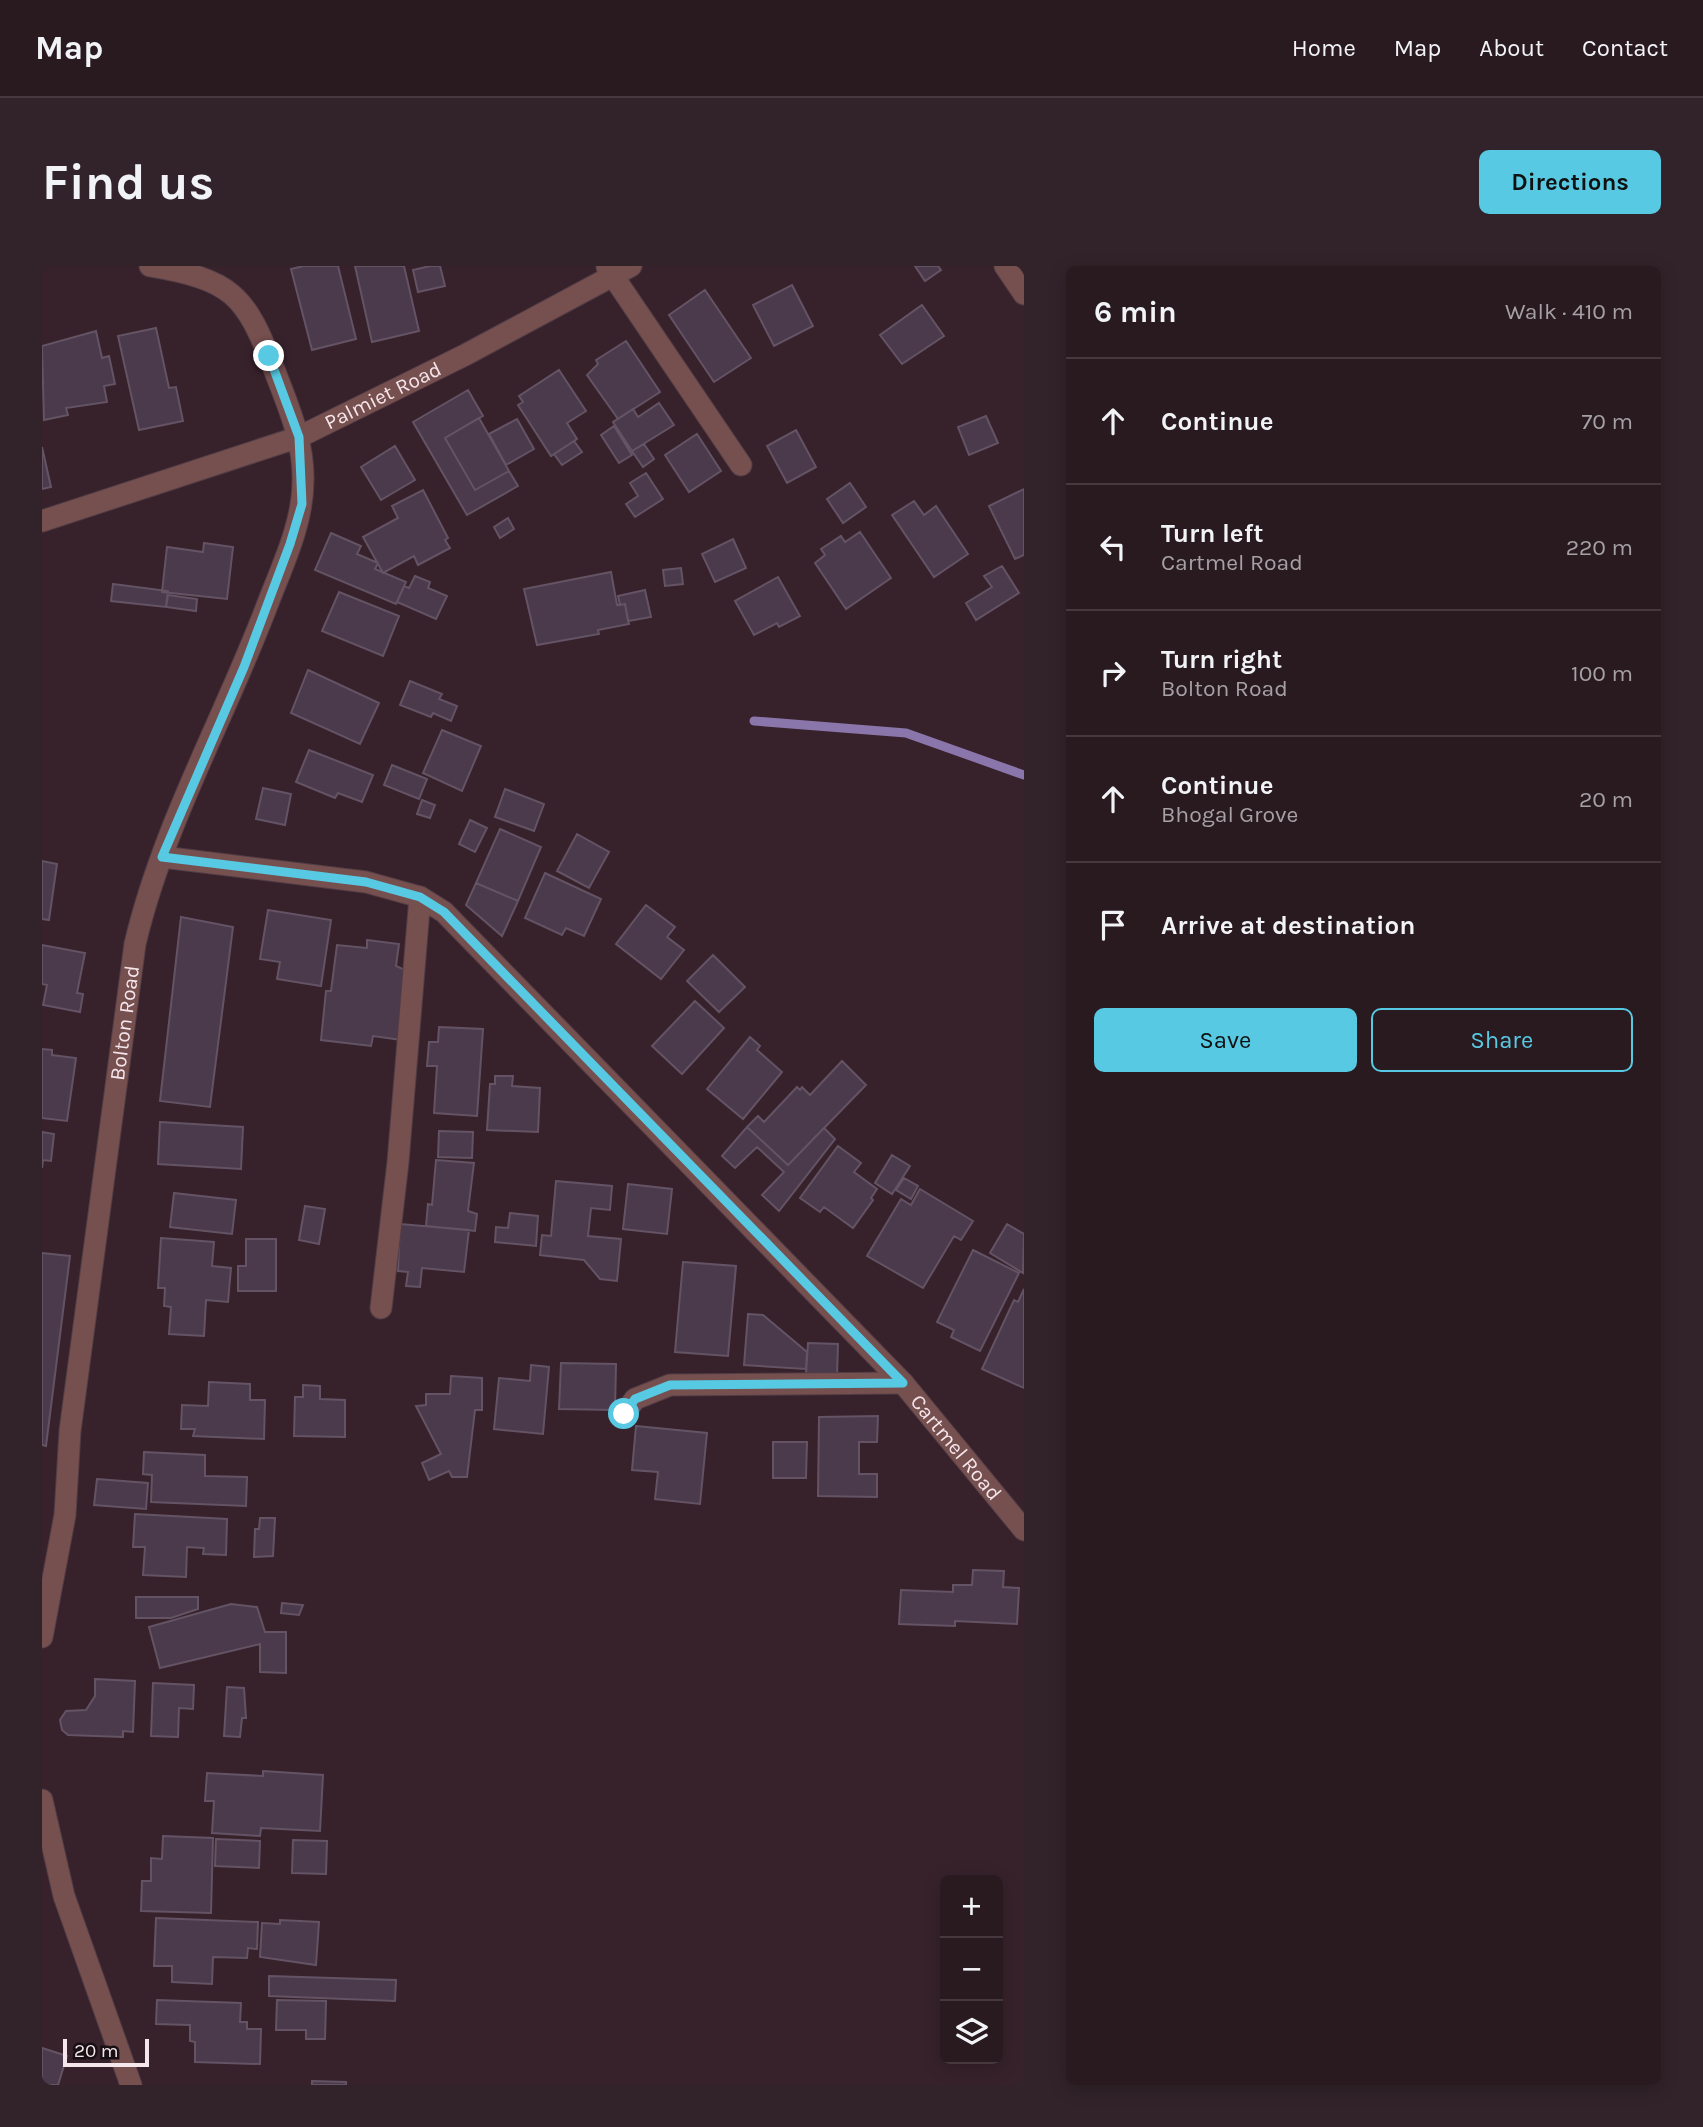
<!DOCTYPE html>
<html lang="en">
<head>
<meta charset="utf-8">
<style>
	:root { --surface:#291a20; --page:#312329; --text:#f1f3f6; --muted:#a5a1a5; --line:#45383e; --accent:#57c9e2 }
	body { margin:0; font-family:Karla,sans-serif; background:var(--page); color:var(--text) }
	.controls { position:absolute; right:21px; bottom:21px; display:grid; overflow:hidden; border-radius:10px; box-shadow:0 4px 18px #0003 }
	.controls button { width:63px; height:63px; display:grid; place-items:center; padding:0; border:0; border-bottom:2px solid var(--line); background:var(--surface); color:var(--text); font:35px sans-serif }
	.scale { position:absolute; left:21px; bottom:18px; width:86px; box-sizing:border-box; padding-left:7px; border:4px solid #f5e6ec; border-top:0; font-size:19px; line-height:24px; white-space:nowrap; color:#f5e6ec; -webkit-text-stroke:5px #180f13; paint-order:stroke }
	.stop { position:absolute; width:21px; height:21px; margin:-16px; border:5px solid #57c9e2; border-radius:50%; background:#fff }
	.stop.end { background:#57c9e2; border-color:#fff; box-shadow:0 2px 7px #0008 }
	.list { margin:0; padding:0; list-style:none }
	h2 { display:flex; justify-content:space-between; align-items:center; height:91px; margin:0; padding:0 28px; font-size:30px }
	h2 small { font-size:23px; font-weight:400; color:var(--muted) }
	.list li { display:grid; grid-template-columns:46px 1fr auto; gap:21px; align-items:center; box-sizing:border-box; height:126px; padding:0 28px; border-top:2px solid var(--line) }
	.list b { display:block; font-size:26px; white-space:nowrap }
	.list p { margin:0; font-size:23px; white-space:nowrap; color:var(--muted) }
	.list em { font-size:23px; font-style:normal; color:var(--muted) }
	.actions { display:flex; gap:14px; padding:21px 28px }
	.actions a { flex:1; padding:16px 0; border:2px solid var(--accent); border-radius:10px; text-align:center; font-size:24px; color:var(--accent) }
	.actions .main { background:var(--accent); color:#111 }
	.icon { flex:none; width:38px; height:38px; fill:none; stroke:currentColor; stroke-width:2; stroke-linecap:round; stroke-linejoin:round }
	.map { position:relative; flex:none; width:982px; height:1819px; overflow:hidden; border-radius:10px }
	header { display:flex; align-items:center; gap:42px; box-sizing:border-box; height:98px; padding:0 35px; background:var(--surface); border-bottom:2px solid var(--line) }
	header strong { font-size:33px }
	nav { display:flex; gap:38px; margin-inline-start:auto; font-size:24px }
	.intro { display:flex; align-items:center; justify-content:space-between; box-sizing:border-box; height:168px; padding:0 42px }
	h1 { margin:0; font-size:49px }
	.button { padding:18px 32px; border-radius:10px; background:var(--accent); color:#111; font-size:24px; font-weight:700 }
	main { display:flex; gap:42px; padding:0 42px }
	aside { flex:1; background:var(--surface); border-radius:10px; box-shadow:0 4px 18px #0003 }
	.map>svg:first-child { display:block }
</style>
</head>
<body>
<header>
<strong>Map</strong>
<nav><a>Home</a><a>Map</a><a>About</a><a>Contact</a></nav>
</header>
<div class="intro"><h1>Find us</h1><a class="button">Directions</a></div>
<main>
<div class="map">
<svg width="982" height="1819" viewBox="0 0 982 1819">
	<rect width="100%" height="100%" fill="#37222b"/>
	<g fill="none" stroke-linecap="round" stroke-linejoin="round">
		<!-- stream -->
		<path stroke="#8b76ab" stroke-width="9" d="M 712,455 L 864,467 L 982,509"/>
	</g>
	<!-- building -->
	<path fill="#4a3a4b" stroke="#635364" stroke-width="2" d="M 262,0 L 296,0 L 314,73 L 270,84 L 249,3 Z
		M 313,0 L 362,0 L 377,65 L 330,76 Z
		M 388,0 L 398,0 L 403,20 L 376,26 L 371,4 Z
		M 873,0 L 896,0 L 899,4 L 883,15 Z
		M 750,19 L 771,60 L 732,80 L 711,39 Z
		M 663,24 L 709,92 L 672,116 L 627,49 Z
		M 880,39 L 902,70 L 860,98 L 838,69 Z
		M 114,62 L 127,122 L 134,121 L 141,155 L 97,164 L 76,70 Z
		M 54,65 L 60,92 L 67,90 L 73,118 L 62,120 L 65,136 L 24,142 L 26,149 L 2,154 L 0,80 Z
		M 584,75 L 618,126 L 576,153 L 545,109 L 556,98 L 554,94 Z
		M 517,104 L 544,145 L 525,157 L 535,173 L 509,190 L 476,139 L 481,136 L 477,130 Z
		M 426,124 L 441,150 L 403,172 L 433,224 L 467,205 L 476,220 L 425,249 L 371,156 Z
		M 617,137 L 632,159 L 590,185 L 571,156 L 591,143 L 596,151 Z
		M 944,150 L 956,177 L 927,189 L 916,161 Z
		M 437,152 L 467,205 L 433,224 L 403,172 Z
		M 475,153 L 492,183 L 464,199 L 447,168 Z
		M 572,160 L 590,189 L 577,197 L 559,169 Z
		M 754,164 L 774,201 L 745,217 L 725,180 Z
		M 655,168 L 679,205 L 647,226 L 623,189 Z
		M 532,175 L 540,186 L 520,199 L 512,188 Z
		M 602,178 L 612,193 L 601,201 L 590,185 Z
		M 353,180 L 373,214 L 339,234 L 319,201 Z
		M 0,181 L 9,221 L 0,223 Z
		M 604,207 L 621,233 L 593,251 L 584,238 L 596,230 L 588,217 Z
		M 808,217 L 824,241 L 801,257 L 785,233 Z
		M 982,223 L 982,289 L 973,293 L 947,240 Z
		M 381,224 L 406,272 L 403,274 L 408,282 L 376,299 L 372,290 L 341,307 L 321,271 L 356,252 L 350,240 Z
		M 872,235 L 882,249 L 894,240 L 926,288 L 892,311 L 850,249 Z
		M 466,252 L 472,263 L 458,272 L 452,261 Z
		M 818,266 L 849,312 L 804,343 L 773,297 L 783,289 L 779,283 L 799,270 L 803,276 Z
		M 289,267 L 319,280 L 315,288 L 336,297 L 333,303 L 364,316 L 354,338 L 273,304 Z
		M 691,273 L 704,302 L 673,316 L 660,288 Z
		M 162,277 L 191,281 L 185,333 L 120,326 L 125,281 L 161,286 Z
		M 960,300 L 977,327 L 934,354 L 924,337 L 950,321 L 942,310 Z
		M 639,302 L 641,318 L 623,320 L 621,304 Z
		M 569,306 L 575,339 L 583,338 L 587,358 L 556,364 L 557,368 L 495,379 L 482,323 Z
		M 373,310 L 388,316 L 386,322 L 405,330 L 394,353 L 355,336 L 362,320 L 367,322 Z
		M 736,311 L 758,350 L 737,361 L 735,357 L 712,369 L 693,335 Z
		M 71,318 L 126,325 L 124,341 L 69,335 Z
		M 603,324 L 609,351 L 586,355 L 583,338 L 578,339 L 576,330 Z
		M 297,326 L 357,350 L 341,390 L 280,365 Z
		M 126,329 L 155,333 L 154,345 L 124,341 Z
		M 266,404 L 337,437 L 318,478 L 249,447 Z
		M 368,415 L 400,428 L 397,433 L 415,440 L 409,455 L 391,447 L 389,451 L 358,439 Z
		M 400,464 L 439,480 L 420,525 L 381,507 Z
		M 267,484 L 331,509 L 320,536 L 296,527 L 293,532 L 254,516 Z
		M 350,499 L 385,513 L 377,533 L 342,519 Z
		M 221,522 L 249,528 L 243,559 L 214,553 Z
		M 463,523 L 502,538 L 492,565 L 453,551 Z
		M 380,534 L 393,539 L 388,552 L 375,548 Z
		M 428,554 L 445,562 L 433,586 L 417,578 Z
		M 458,563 L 499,581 L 476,635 L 434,617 Z
		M 535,568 L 567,586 L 547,622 L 515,605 Z
		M 0,595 L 15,598 L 7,654 L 0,653 Z
		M 503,607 L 559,633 L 542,670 L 524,662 L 520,669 L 483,652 Z
		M 434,617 L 476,635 L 460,670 L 424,639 Z
		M 604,639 L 633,661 L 625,671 L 642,684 L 619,713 L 574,678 Z
		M 226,644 L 289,654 L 279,720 L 235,713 L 238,696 L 218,693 Z
		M 139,651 L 191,661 L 168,841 L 118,835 Z
		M 325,674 L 357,678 L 354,700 L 365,705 L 360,774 L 331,770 L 329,780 L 279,774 L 284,725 L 289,725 L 295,679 L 325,682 Z
		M 0,679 L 43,687 L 35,727 L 41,728 L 38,746 L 1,739 L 5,719 L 0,718 Z
		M 671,689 L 703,721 L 677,746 L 645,715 Z
		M 653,735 L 682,762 L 640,808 L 610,780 Z
		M 397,761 L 441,763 L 435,850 L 392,847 L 395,800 L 385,800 L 387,776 L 396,776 Z
		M 708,771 L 718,780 L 715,784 L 740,806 L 701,853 L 665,823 Z
		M 0,783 L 10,784 L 10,789 L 34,792 L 25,855 L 0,852 Z
		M 800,795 L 824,819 L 746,899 L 705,861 L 716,850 L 722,856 L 755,821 L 758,824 L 760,821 L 768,829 Z
		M 453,810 L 471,810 L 470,820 L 498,822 L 496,866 L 445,864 L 448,818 L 453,818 Z
		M 118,856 L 201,861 L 199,903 L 116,898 Z
		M 705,861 L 746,899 L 782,862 L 793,873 L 737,945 L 720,929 L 742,906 L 715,881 L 693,902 L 680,890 Z
		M 397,865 L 431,866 L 430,892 L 396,891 Z
		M 0,866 L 12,868 L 9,895 L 1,894 L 0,902 Z
		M 796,880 L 819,897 L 812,906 L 835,923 L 829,932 L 831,934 L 811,962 L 782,941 L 778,946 L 758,932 Z
		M 850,889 L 868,900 L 850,928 L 833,917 Z
		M 394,894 L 432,897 L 426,945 L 435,948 L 433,965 L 384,960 L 386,938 L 390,939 Z
		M 862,912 L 876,920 L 869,933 L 854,924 Z
		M 514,915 L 570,920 L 568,944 L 549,942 L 546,970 L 579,973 L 575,1015 L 558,1013 L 542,994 L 498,989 L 500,969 L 509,970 Z
		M 586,918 L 630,923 L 625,968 L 581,963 Z
		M 878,923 L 931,955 L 919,974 L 912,970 L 881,1022 L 825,990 L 859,933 L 869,939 Z
		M 132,927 L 194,934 L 190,968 L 128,961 Z
		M 263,940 L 283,943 L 277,978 L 257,974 Z
		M 468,947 L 496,950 L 494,980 L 453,976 L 454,961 L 466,962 Z
		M 358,958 L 427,964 L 422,1006 L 380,1002 L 378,1021 L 364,1020 L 366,1006 L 356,1005 Z
		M 965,958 L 982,968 L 981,1007 L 948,987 Z
		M 119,972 L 172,976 L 170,1000 L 189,1002 L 186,1036 L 164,1034 L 162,1070 L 127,1068 L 129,1041 L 122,1040 L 123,1022 L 116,1022 Z
		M 204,973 L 234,973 L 234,1025 L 196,1025 L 196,1000 L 204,1000 Z
		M 931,984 L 977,1007 L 938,1085 L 909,1071 L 912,1064 L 895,1056 Z
		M 0,987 L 28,990 L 4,1180 L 0,1179 Z
		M 641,996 L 694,1000 L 686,1090 L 633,1086 Z
		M 982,1023 L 982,1122 L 940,1103 L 972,1034 L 976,1036 Z
		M 706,1048 L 721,1049 L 765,1086 L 764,1103 L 702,1099 Z
		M 766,1077 L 796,1078 L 795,1110 L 764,1108 Z
		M 519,1097 L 574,1098 L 573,1144 L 517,1143 Z
		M 489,1099 L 507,1101 L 501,1168 L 452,1163 L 457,1112 L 488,1115 Z
		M 409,1110 L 440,1112 L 440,1144 L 433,1144 L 425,1211 L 410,1211 L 407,1205 L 387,1214 L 380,1197 L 399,1188 L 374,1140 L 384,1139 L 384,1128 L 408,1128 Z
		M 167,1116 L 208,1118 L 208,1134 L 223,1134 L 222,1173 L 151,1170 L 153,1163 L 139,1163 L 140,1139 L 166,1140 Z
		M 261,1119 L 278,1120 L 278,1133 L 303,1134 L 303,1171 L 252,1170 L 253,1131 L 261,1131 Z
		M 836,1150 L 835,1176 L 817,1176 L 817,1208 L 835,1208 L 835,1231 L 776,1230 L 777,1151 Z
		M 594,1160 L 665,1167 L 658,1238 L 613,1233 L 616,1206 L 590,1204 Z
		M 731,1176 L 765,1176 L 764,1212 L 731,1212 Z
		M 102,1186 L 163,1189 L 163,1210 L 205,1211 L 204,1240 L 109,1236 L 110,1209 L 101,1208 Z
		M 55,1213 L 106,1217 L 104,1243 L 52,1239 Z
		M 93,1248 L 185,1253 L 184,1289 L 161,1288 L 162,1282 L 145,1281 L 144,1311 L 101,1309 L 103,1281 L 91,1281 Z
		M 218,1252 L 233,1252 L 231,1290 L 212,1291 L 213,1263 L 217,1263 Z
		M 931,1304 L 962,1305 L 961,1321 L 977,1322 L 975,1358 L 913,1355 L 913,1360 L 857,1358 L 859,1324 L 911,1326 L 911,1319 L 930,1319 Z
		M 94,1331 L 156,1331 L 156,1343 L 129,1352 L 94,1352 Z
		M 240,1337 L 261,1339 L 257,1349 L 239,1347 Z
		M 189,1338 L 215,1341 L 223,1366 L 244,1366 L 244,1407 L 218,1406 L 218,1378 L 118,1402 L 107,1361 Z
		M 53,1413 L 93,1415 L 91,1466 L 81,1465 L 81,1471 L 26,1469 L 20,1464 L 18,1454 L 24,1445 L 44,1444 L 53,1430 Z
		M 111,1417 L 152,1419 L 151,1443 L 137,1442 L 136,1471 L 109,1470 Z
		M 185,1421 L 202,1422 L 204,1452 L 200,1452 L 198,1471 L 182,1470 Z
		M 221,1505 L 281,1509 L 278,1565 L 219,1562 L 218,1570 L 170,1567 L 172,1535 L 163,1535 L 165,1507 L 221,1510 Z
		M 121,1570 L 171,1572 L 169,1647 L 99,1645 L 100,1615 L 109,1615 L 109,1592 L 120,1593 Z
		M 174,1573 L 218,1575 L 217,1602 L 173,1600 Z
		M 251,1574 L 285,1575 L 284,1608 L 250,1607 Z
		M 114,1652 L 216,1656 L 215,1683 L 206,1682 L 205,1692 L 171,1691 L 170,1718 L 130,1716 L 130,1700 L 112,1700 Z
		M 238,1654 L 277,1656 L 274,1699 L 218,1691 L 220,1657 L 238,1658 Z
		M 227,1710 L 354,1714 L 353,1735 L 227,1730 Z
		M 115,1734 L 199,1737 L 198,1756 L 205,1756 L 205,1763 L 219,1763 L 218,1798 L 153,1796 L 153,1776 L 148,1775 L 148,1759 L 114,1758 Z
		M 235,1734 L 284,1735 L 283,1773 L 264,1773 L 264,1764 L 234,1764 Z
		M 0,1782 L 25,1790 L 16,1819 L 0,1819 Z
		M 270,1815 L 304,1816 L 304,1819 L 270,1819 Z"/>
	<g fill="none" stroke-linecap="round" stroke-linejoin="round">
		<!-- minor casing -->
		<g stroke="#523d46" stroke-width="23">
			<g id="minor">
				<path d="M 963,0 L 982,28"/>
				<path d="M 565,1 L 699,199"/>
				<path id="s1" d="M 0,255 L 257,171 L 423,89 L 589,0"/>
				<path id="s2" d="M 120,591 L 324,616 L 378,631 L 402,646 L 861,1117 L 982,1264"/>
				<path d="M 339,1042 L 356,896 L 378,631"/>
				<path d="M 582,1148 L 593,1133 L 628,1119 L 861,1117"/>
				<path id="s3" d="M 0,1371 L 23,1249 L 28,1165 L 93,678 C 121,559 183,451 226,337 C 241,298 261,257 261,215 C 262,175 246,140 232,103 C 203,28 190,14 108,0"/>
				<path d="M 0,1534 L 22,1630 L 89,1819"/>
			</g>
		</g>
		<!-- minor -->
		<use href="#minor" stroke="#764f4f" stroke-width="21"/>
	</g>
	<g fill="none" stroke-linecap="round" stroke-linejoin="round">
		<!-- route -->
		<path stroke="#57c9e2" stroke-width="9" d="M 227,90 L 257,171 L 260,238 L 248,278 L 202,401 L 120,591 L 324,616 L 378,631 L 402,646 L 861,1117 L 628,1119 L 593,1133 L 582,1148"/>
	</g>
	<g text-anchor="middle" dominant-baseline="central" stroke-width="7" stroke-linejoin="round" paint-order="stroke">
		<!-- street labels -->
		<g font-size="21" fill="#f5e6ec" stroke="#180f13">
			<text stroke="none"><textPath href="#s1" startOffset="364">Palmiet Road</textPath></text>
			<text stroke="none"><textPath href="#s3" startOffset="620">Bolton Road</textPath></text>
			<text stroke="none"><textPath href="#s2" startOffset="1031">Cartmel Road</textPath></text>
		</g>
	</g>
</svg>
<div class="controls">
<button>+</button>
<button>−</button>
<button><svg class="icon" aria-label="layers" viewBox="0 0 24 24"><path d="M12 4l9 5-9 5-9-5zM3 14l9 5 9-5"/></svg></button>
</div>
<div class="scale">20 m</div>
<div class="stop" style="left:582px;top:1148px"></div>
<div class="stop end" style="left:227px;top:90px"></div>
</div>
<aside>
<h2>6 min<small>Walk · 410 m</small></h2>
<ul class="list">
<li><svg class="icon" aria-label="ahead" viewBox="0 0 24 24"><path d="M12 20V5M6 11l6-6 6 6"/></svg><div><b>Continue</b></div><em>70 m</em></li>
<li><svg class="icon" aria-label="left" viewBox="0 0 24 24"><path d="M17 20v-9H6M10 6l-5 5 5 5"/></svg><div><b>Turn left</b><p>Cartmel Road</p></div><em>220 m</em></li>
<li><svg class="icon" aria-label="right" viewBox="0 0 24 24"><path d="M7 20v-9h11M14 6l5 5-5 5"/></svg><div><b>Turn right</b><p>Bolton Road</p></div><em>100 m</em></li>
<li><svg class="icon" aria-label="ahead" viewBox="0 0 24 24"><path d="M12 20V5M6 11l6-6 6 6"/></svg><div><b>Continue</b><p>Bhogal Grove</p></div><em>20 m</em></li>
<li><svg class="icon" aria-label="arrive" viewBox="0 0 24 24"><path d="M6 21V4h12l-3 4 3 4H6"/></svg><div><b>Arrive at destination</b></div></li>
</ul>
<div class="actions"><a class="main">Save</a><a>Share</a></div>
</aside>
</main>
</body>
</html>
